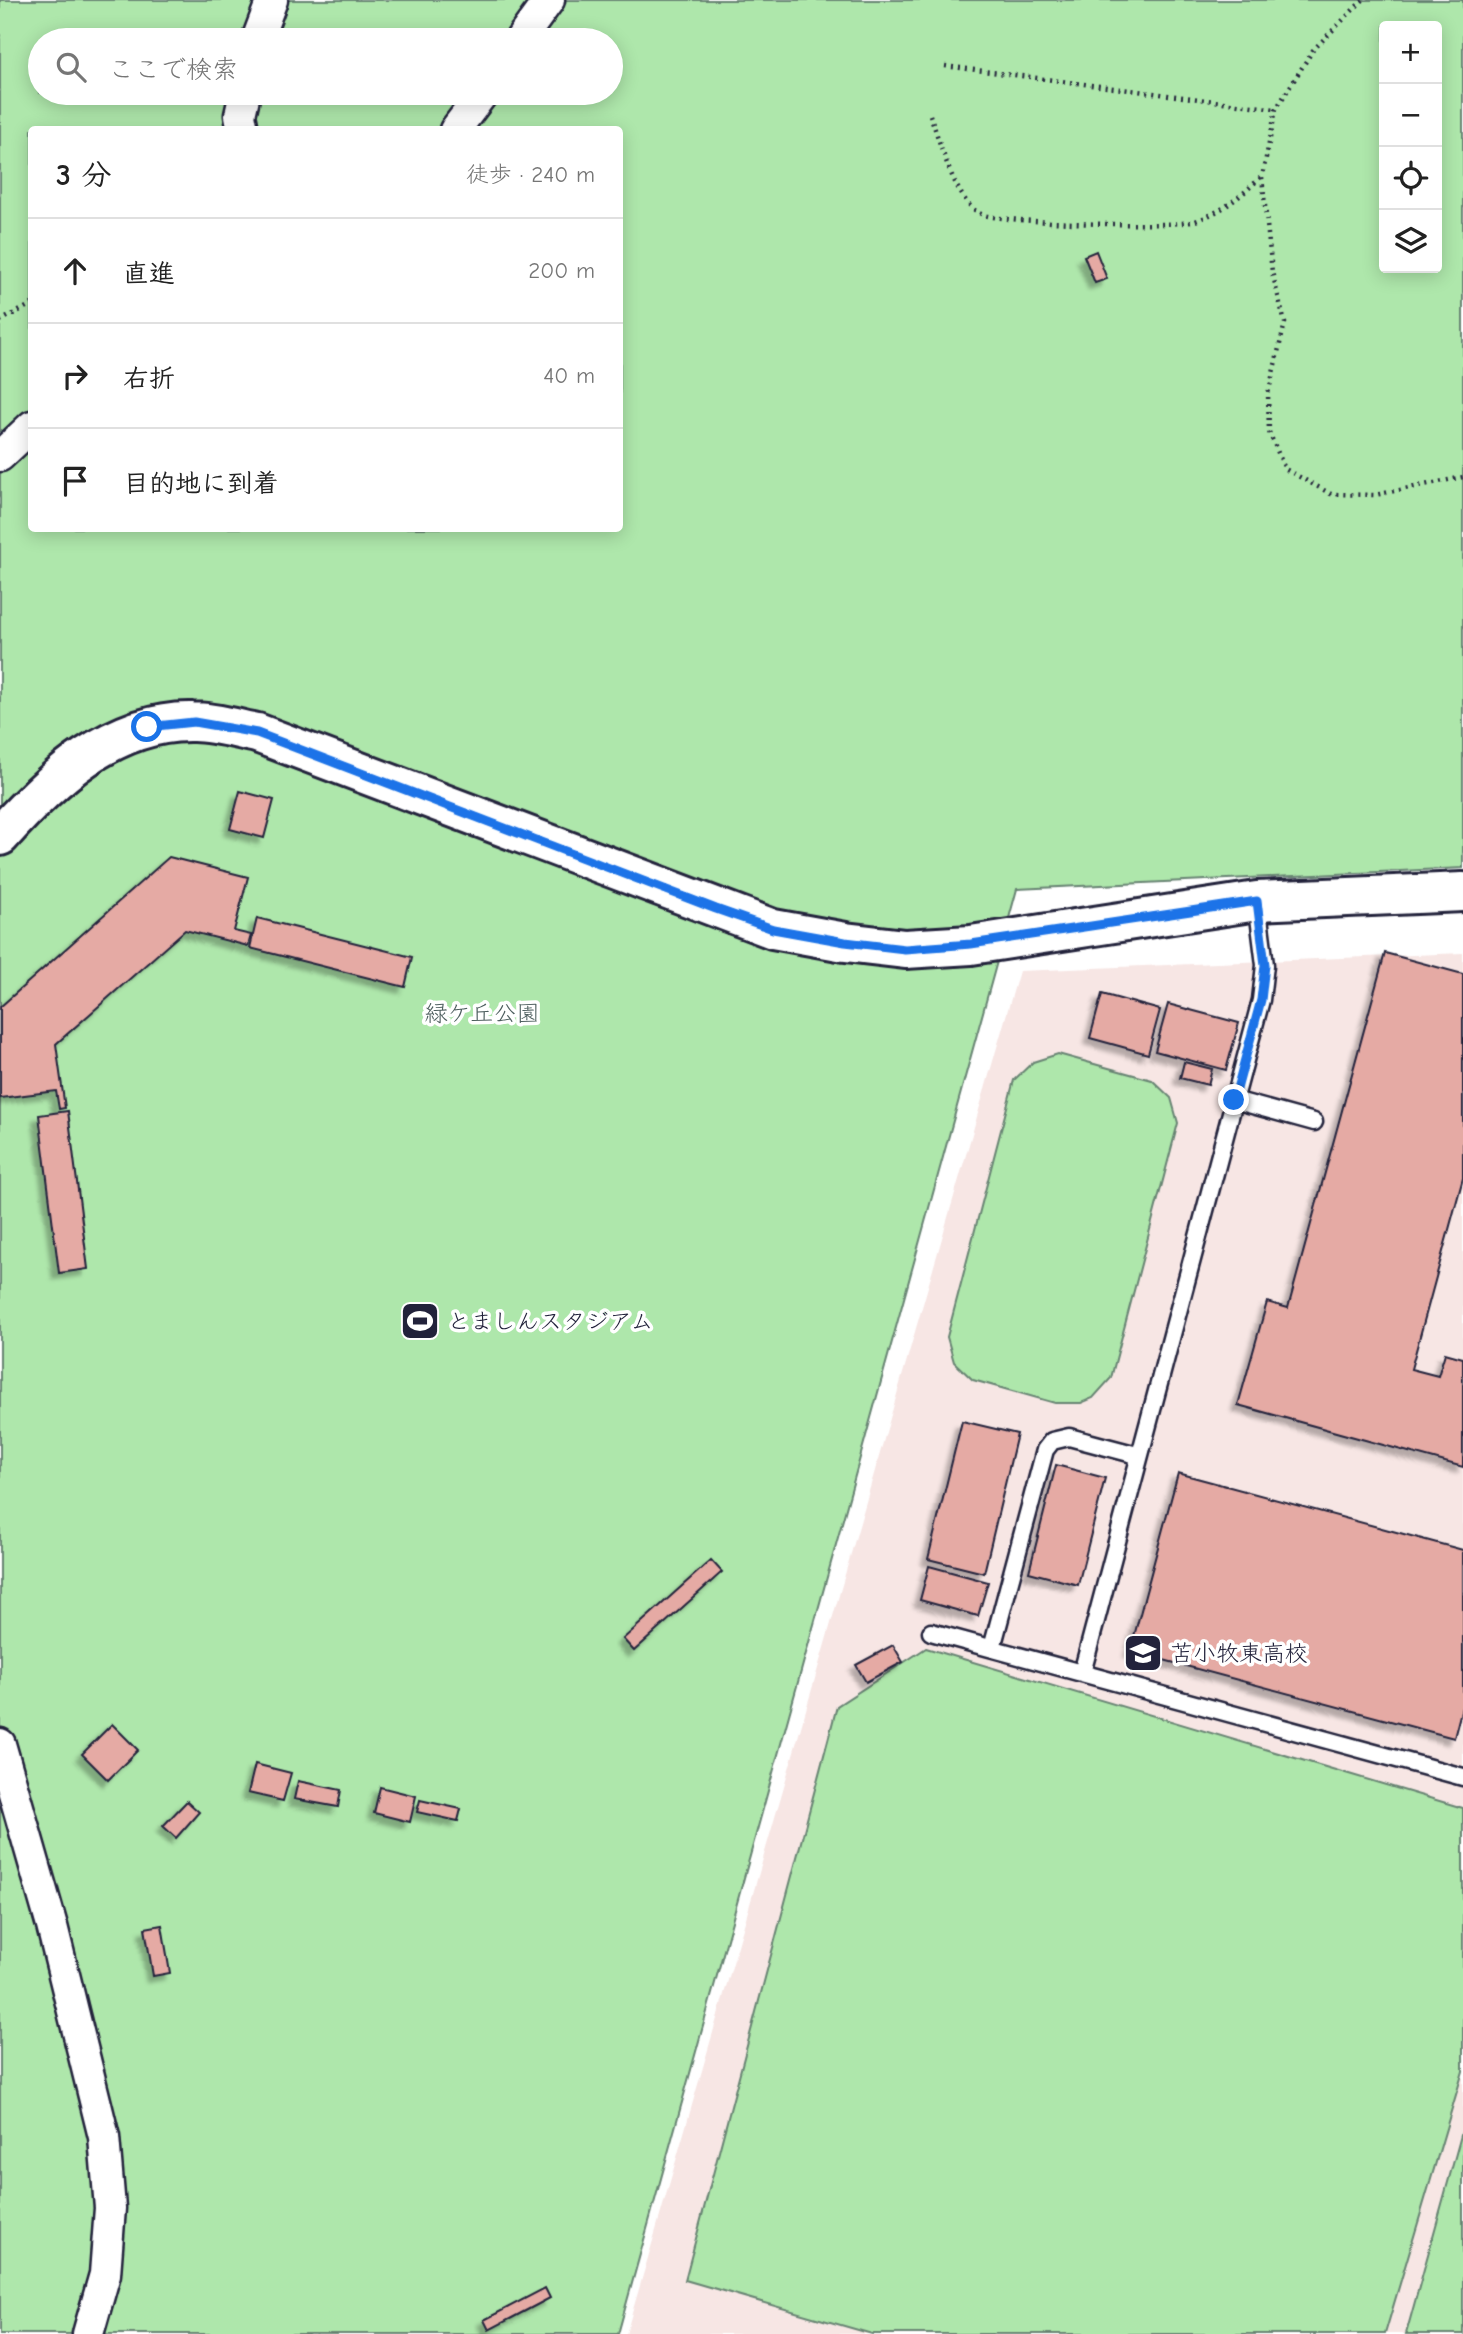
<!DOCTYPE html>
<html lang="ja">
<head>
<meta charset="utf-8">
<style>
	:root { --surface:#fff; --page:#f2f2f2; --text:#222; --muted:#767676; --line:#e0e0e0 }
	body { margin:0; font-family:"Comic Neue","Klee One",sans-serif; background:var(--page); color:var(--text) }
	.controls { position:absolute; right:21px; top:21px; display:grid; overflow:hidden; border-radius:7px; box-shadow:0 4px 18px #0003 }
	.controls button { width:63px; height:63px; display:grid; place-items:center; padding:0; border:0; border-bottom:2px solid var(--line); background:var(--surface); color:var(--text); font:35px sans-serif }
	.stop { position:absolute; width:21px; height:21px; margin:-16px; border:5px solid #1a73e8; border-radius:50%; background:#fff }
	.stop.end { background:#1a73e8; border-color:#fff; box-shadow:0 2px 7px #0008 }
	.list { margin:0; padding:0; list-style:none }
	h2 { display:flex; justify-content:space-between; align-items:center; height:91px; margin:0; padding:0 28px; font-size:30px }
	h2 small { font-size:23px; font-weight:400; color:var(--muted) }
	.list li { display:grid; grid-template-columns:46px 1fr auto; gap:21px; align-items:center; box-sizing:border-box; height:105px; padding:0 28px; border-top:2px solid var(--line) }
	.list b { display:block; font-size:26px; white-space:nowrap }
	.list em { font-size:23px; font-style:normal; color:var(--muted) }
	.icon { flex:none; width:38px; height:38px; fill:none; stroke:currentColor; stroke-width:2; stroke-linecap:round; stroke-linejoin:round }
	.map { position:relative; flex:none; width:1463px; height:2334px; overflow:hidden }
	.search { position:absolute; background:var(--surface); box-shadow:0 4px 18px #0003; left:28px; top:28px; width:595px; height:77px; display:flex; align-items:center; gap:18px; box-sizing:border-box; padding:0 24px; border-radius:38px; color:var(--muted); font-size:26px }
	.panel { position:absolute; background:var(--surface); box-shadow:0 4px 18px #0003; left:28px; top:126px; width:595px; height:406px; border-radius:7px }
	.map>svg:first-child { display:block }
</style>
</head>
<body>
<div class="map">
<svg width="1463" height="2334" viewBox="0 0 1463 2334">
	<defs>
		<filter id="shadow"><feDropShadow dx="-6" dy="6" stdDeviation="2" flood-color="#0004"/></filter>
	</defs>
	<rect width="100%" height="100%" fill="#fff"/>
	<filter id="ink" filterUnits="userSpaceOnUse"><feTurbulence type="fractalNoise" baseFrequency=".0143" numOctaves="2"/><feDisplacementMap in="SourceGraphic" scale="14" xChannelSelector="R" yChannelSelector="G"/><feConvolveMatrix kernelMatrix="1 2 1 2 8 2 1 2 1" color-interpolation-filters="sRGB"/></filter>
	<g filter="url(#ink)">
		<!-- built -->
		<path fill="#f7e6e4" d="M 1463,953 L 1463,2334 L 626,2334 L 1019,971 Z"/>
		<!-- green -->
		<path fill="#aee7ab" stroke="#688473" stroke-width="2" fill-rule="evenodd" d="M 0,0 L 1463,0 L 1463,868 L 1017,889 L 618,2334 L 0,2334 ZM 1384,26 L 1437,26 L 1437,268 L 1384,268 ZM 40,40 L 611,40 L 611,93 L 40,93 ZM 32,130 L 620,130 L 620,528 L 32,528 Z
			M 1058,1054 L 1152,1080 L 1171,1098 L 1178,1123 L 1111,1378 L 1093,1398 L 1081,1403 L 1055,1403 L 973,1380 L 954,1362 L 947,1337 L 1014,1080 L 1033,1062 Z
			M 926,1648 L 1463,1808 L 1463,2071 L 1385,2334 L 872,2334 L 685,2280 L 837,1706 Z
			M 1463,2128 L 1463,2334 L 1406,2334 Z"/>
		<!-- building -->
		<path fill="#e5aaa4" stroke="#22223b" stroke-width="2" filter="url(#shadow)" d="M 1096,251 L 1107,279 L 1095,283 L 1084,256 Z
			M 240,791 L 274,800 L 264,838 L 230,829 Z
			M 169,857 L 248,877 L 234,931 L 251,935 L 248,946 L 185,930 L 56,1044 L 65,1108 L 59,1109 L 56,1091 L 0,1098 L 0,1007 Z
			M 257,918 L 412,957 L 405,987 L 250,948 Z
			M 1385,953 L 1463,974 L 1463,1178 L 1411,1369 L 1438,1376 L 1445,1353 L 1463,1358 L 1463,1467 L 1238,1405 L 1267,1302 L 1288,1308 Z
			M 1102,994 L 1160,1010 L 1148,1054 L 1090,1038 Z
			M 1168,1004 L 1239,1023 L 1226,1070 L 1155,1051 Z
			M 1184,1062 L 1212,1069 L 1208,1085 L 1180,1078 Z
			M 68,1111 L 88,1269 L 59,1273 L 39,1115 Z
			M 962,1421 L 1017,1434 L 984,1573 L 928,1559 Z
			M 1056,1465 L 1105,1478 L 1078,1585 L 1029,1572 Z
			M 1178,1473 L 1463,1550 L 1463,1703 L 1454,1738 L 1130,1651 Z
			M 711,1560 L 722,1572 L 634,1651 L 623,1639 Z
			M 929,1566 L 988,1582 L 978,1616 L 920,1600 Z
			M 893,1645 L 903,1662 L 866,1682 L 856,1665 Z
			M 112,1724 L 138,1750 L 108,1780 L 82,1754 Z
			M 255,1764 L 291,1773 L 283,1801 L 248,1793 Z
			M 298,1781 L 341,1790 L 338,1807 L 294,1799 Z
			M 380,1787 L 416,1796 L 410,1822 L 374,1813 Z
			M 420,1800 L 461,1809 L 458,1821 L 417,1812 Z
			M 187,1801 L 199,1812 L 176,1838 L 163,1826 Z
			M 162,1925 L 170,1973 L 153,1976 L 145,1928 Z
			M 545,2288 L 550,2298 L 489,2330 L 484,2320 Z"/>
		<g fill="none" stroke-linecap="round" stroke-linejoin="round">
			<!-- service casing -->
			<g stroke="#22223b" stroke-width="21">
				<path id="service" d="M 1234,1100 L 1314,1122
					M 931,1632 L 1463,1777
					M 992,1648 L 1045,1450 L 1052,1441 L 1069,1437 L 1137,1455
					M 1082,1673 L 1261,1000 L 1265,965 L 1257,901"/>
			</g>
			<!-- minor casing -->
			<g stroke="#22223b" stroke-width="35">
				<path id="minor" d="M 257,40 L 272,0
					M 520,40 L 549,0
					M 243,130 L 240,115 L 245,93
					M 455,130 L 483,93
					M 0,456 L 32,426
					M 0,1744 L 52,1926 L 104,2137 L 110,2208 L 105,2274 L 88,2334"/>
			</g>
			<!-- tertiary casing -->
			<g stroke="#22223b" stroke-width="44">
				<path id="tertiary" d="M 0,836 C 50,780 113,720 193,722 C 214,722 237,729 257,733 L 773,929 L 845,942 L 905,949 L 971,945 L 1257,901 L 1463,892"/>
			</g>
			<!-- path -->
			<path stroke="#22223b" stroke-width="4.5" stroke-dasharray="2 5" stroke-linecap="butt" d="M 1363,0 L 1313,50 L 1276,109 L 1262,177 L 1272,272 L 1285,323 L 1268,394 L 1269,432 L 1285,469 L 1331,494 L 1375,495 L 1463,477
				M 945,66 L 1276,109
				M 930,115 C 940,141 955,202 981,214 C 999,223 1176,228 1195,221 C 1222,212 1240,197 1261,177
				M 0,321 L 32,304"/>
			<!-- service -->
			<use href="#service" stroke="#fff" stroke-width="16"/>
			<!-- minor -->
			<use href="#minor" stroke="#fff" stroke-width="30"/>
			<!-- tertiary -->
			<use href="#tertiary" stroke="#fff" stroke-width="38"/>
		</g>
	</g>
	<g fill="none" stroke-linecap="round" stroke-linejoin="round" filter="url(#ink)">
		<!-- route -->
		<path stroke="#1a73e8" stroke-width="9" d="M 147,727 L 194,722 L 257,733 L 716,909 L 773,929 L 845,942 L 905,949 L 971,944 L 1257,901 L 1265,965 L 1261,1000 L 1234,1100"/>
	</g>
	<!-- icons -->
	<defs>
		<g id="stadium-square" transform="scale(2.0125)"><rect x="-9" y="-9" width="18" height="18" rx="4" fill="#22223b" stroke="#fff"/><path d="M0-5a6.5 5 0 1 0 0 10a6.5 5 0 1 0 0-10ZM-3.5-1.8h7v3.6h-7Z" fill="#fff"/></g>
		<g id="school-square" transform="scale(2.0125)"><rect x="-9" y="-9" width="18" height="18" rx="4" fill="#22223b" stroke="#fff"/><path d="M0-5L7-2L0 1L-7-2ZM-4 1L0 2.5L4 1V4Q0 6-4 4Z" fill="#fff"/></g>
	</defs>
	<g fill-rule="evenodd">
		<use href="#stadium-square" x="420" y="1321"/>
		<use href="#school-square" x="1143" y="1653"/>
	</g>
	<g text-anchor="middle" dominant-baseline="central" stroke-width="7" stroke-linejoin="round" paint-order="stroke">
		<!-- park labels -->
		<g font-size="23" fill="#4c5d5d" stroke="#fff">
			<text x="482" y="1013">緑ケ丘公園</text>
		</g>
		<!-- poi labels -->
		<g font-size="23" fill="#22223b" stroke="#fff" text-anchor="start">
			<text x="447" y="1321">とましんスタジアム</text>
			<text x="1170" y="1653">苫小牧東高校</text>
		</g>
	</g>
</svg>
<div class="controls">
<button>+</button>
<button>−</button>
<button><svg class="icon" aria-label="locate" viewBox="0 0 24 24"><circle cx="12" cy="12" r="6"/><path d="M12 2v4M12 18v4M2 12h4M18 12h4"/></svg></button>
<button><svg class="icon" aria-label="layers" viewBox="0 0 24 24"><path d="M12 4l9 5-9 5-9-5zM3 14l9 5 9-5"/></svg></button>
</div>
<div class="stop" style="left:147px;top:727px"></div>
<div class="stop end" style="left:1234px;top:1100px"></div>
<div class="search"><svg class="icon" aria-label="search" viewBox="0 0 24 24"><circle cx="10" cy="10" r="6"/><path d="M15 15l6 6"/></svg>ここで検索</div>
<section class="panel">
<h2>3 分<small>徒歩 · 240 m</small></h2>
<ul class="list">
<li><svg class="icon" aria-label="ahead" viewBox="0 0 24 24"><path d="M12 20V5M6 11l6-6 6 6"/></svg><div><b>直進</b></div><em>200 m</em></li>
<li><svg class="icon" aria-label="right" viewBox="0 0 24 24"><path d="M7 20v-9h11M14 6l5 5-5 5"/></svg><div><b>右折</b></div><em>40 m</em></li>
<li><svg class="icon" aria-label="arrive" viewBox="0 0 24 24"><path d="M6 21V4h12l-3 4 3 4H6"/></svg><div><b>目的地に到着</b></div></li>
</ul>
</section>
</div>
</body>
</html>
